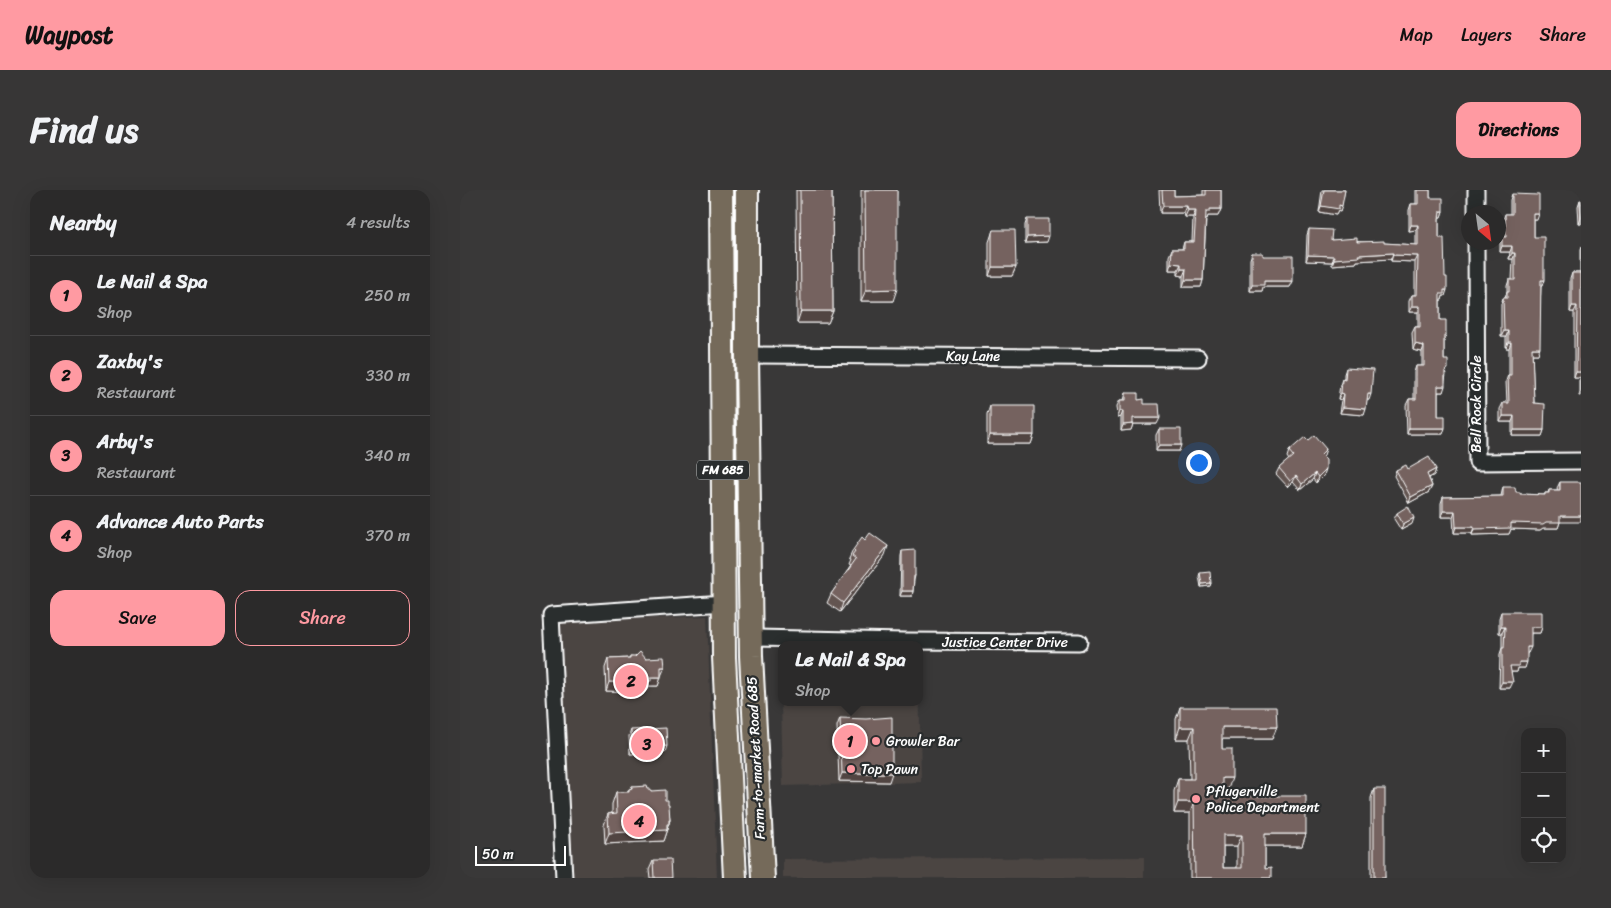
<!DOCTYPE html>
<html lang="en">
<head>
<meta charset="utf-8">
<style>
	:root { --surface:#2b2a2a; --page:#373636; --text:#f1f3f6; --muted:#a6a7a8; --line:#474647; --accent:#ff9aa2 }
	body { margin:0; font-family:Sriracha,sans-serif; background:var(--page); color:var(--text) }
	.controls { position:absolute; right:15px; bottom:15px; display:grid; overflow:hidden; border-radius:10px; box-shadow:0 5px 20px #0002 }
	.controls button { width:45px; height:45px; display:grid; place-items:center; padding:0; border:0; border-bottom:1px solid var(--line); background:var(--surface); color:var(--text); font:25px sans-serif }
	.compass { position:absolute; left:1001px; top:15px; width:45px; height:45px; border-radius:50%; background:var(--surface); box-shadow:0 5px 20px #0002; rotate:151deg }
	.scale { position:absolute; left:15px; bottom:12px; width:91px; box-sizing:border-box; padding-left:5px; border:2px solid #fff; border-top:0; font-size:14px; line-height:18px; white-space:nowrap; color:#fff; -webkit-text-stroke:4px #2a2d2e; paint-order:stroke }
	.you { position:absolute; left:738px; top:272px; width:18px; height:18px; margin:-12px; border:4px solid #fff; border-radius:50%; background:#1a73e8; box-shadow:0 0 0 8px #1a73e833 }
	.badge { display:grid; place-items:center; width:32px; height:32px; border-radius:50%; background:var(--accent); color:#111; font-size:16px; font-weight:700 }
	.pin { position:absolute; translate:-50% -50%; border:2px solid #fff; box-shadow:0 1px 5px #0006 }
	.popup { position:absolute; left:318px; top:451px; width:145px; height:65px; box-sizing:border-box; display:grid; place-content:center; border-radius:10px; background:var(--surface); filter:drop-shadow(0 1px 4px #0005); font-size:16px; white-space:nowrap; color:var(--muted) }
	.popup b { font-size:19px; color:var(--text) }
	.popup::after { content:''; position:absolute; left:50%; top:100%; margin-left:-10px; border:10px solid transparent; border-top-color:var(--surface) }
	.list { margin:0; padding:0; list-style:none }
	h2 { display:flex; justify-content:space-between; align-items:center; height:65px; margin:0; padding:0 20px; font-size:21px }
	h2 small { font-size:16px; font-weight:400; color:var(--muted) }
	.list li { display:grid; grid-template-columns:32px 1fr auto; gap:15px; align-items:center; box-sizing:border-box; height:80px; padding:0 20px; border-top:1px solid var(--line) }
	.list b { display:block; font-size:19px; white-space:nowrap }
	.list p { margin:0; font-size:16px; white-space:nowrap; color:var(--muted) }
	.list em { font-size:16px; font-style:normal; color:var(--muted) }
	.actions { display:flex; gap:10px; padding:15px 20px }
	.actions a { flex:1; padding:11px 0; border:1px solid var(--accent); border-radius:15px; text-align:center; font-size:18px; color:var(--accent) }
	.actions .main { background:var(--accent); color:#111 }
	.icon { flex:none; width:28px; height:28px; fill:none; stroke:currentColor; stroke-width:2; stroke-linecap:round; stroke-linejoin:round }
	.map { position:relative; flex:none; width:1121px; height:688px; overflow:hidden; border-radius:15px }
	header { display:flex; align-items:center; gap:30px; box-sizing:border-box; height:70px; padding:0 25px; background:var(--accent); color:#111 }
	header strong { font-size:24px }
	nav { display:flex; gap:28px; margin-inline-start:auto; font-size:18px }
	.intro { display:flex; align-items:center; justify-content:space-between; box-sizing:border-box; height:120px; padding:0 30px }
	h1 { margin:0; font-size:35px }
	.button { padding:12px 22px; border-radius:15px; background:var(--accent); color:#111; font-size:18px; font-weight:700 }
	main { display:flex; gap:30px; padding:0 30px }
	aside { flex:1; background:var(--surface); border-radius:15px; box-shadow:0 5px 20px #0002 }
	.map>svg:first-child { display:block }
</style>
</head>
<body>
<header>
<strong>Waypost</strong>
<nav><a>Map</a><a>Layers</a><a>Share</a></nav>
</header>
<div class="intro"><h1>Find us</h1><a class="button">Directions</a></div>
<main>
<aside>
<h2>Nearby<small>4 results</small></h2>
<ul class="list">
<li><span class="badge">1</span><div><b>Le Nail &amp; Spa</b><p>Shop</p></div><em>250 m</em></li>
<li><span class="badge">2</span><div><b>Zaxby's</b><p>Restaurant</p></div><em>330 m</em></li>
<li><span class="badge">3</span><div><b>Arby's</b><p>Restaurant</p></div><em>340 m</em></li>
<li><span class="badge">4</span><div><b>Advance Auto Parts</b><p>Shop</p></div><em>370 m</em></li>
</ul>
<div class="actions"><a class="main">Save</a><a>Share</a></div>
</aside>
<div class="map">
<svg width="1121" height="688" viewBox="0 0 1121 688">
	<rect width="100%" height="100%" fill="#393838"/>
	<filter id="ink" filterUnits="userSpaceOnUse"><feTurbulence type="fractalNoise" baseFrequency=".02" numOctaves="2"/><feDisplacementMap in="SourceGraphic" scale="10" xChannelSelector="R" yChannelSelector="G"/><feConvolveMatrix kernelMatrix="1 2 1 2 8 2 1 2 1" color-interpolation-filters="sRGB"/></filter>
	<g filter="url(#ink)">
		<!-- built -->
		<path fill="#4b4543" d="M 247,426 L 257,688 L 110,688 L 97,432 Z
			M 320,468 L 321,512 L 459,512 L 459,479 L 461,592 L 323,596 Z
			M 684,667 L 684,688 L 323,688 L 323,669 Z"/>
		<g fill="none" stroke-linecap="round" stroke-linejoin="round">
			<!-- street casing -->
			<g stroke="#fff" stroke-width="19">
				<path id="street" d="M 1016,0 L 1016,22
					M 1016,52 L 1017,272 L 1121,271
					M 287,165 L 738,168
					M 291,448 L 444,451 L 619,452
					M 104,688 L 91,425 L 264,413"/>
			</g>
			<!-- primary casing -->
			<g stroke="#fff" stroke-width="26">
				<path id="primary" d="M 261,0 L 264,467 L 275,688
					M 287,0 L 287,165 L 291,466 L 303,688"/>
			</g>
			<!-- street -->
			<use href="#street" stroke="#2a2d2e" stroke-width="15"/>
			<!-- primary -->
			<use href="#primary" stroke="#746a5a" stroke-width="22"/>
		</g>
		<!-- wall -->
		<path fill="#645451" stroke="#fff" fill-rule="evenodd" d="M 336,0 L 372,0 L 373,121 L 368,133 L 337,133 Z
			M 401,0 L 437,0 L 433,111 L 401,111 Z
			M 699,0 L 714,0 L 714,6 L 743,5 L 743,0 L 761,0 L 761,19 L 758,26 L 748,26 L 747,29 L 746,29 L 743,90 L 741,97 L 723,97 L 723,86 L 718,85 L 718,80 L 709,80 L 709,66 L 712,59 L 722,59 L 724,52 L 732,52 L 733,27 L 725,27 L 724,23 L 700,23 Z
			M 862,0 L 885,0 L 880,22 L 878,21 L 876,25 L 859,22 Z
			M 956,0 L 970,0 L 970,8 L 983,21 L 981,27 L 979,27 L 979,48 L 985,106 L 983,106 L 982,110 L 980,110 L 980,130 L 986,145 L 984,151 L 984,170 L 986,185 L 983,202 L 978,202 L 978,226 L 983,244 L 947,244 L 946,215 L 949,209 L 954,209 L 954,182 L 956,176 L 962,176 L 962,162 L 953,160 L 952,143 L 955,137 L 958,137 L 958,122 L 949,122 L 949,111 L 952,105 L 955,105 L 955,72 L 931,71 L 931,69 L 897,71 L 896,73 L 872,75 L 872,72 L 846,71 L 847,45 L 849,39 L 871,50 L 956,55 L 956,40 L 949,41 L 949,20 L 951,14 L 956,14 Z
			M 1052,4 L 1077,30 L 1074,30 L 1074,47 L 1082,96 L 1081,96 L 1078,164 L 1072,164 L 1074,213 L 1084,240 L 1082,246 L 1052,246 L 1052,232 L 1040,232 L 1040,219 L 1043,213 L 1047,213 L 1046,191 L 1048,185 L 1049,185 L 1049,158 L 1046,158 L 1046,147 L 1041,147 L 1041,114 L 1043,108 L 1045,108 L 1047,102 L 1047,96 L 1049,90 L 1052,90 L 1053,69 L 1049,69 L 1050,62 L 1040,62 L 1040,53 L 1042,47 L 1044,47 L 1043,30 L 1045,24 L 1050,24 L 1050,10 Z
			M 1120,10 L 1121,34 L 1119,34 L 1118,16 Z
			M 567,29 L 587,52 L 565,53 L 565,35 Z
			M 533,40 L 556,77 L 552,86 L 529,86 L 529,52 Z
			M 1121,57 L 1121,206 L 1120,206 L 1120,188 L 1114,188 L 1114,122 L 1110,122 L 1110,89 L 1112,83 L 1120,83 L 1120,60 Z
			M 792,63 L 803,66 L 833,91 L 830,97 L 803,97 L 802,101 L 790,101 L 790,69 Z
			M 886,178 L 909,210 L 907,210 L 904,225 L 880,223 L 882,210 L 878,209 L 880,195 L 882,189 L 884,189 L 884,184 Z
			M 666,203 L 678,210 L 684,214 L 697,234 L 673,234 L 671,240 L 661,241 L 661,227 L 658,228 L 657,216 L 660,210 L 664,210 Z
			M 530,216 L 574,245 L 571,254 L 527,254 L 527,225 Z
			M 699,239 L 719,261 L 696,261 L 696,245 Z
			M 848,250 L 866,259 L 863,266 L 864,285 L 856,293 L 853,289 L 840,300 L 833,292 L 828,297 L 816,284 L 819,278 L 829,270 L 827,267 L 829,261 Z
			M 948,279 L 976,279 L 974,285 L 969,288 L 972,296 L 969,302 L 949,313 L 934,286 L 936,280 Z
			M 1100,292 L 1100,332 L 1098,338 L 1083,338 L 1080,340 L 1051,339 L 1049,344 L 1012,345 L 1012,343 L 994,343 L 993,327 L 981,327 L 981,313 L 983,307 L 1041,306 L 1043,297 L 1060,304 L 1085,305 L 1085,303 L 1088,303 L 1089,300 L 1098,300 L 1097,298 Z
			M 937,323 L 952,334 L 941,340 L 934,329 Z
			M 393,360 L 425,365 L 380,422 L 367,413 L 371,404 L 391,376 L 389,375 L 391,370 L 389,369 Z
			M 442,361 L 455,386 L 454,390 L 453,401 L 452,406 L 440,406 L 441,366 Z
			M 740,383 L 751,393 L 750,396 L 741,397 L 739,386 Z
			M 1041,422 L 1082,437 L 1080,443 L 1071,443 L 1068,463 L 1067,463 L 1065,478 L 1058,478 L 1057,482 L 1051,482 L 1050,498 L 1039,498 L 1040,464 L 1042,458 L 1042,443 L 1039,443 L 1039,428 Z
			M 170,466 L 186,468 L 201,486 L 198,496 L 189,496 L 187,500 L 177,500 L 176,502 L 146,501 L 145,478 L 148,469 L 170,468 Z
			M 720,517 L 817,537 L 812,549 L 762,549 L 762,559 L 768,599 L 762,599 L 762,606 L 846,644 L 842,656 L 805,656 L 805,679 L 811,688 L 730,688 L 730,623 L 714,623 L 714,601 L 718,589 L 730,589 L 729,549 L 716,549 L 716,529 ZM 763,656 L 777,656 L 777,678 L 763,678 Z
			M 380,528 L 429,592 L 379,591 L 377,536 Z
			M 171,540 L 205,562 L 170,564 L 169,546 Z
			M 172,597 L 188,599 L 205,610 L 208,615 L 210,630 L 203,651 L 145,654 L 144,635 L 148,624 L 152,623 L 152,614 L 156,602 L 168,602 L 169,600 L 171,600 Z
			M 914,599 L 925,688 L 911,688 L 911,608 Z
			M 193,670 L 211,688 L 190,688 L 189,679 Z"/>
		<!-- shaded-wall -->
		<path fill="#514542" stroke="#fff" d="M 879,15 L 882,16 L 880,22 L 878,21 L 876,25 L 859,22 L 861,16 Z
			M 703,16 L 727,16 L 724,23 L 700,23 Z
			M 750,19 L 761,19 L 758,26 L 748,26 L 747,29 L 744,28 L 746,22 Z
			M 728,20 L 736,20 L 733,27 L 725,27 Z
			M 980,21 L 983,21 L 981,27 L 978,27 Z
			M 1074,24 L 1079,24 L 1077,30 L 1072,30 Z
			M 1121,28 L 1121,34 L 1119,34 Z
			M 951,35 L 958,35 L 956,40 L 949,41 Z
			M 589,46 L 587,52 L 565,53 L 567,47 Z
			M 1042,56 L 1052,56 L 1050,62 L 1040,62 Z
			M 933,63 L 931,69 L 897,71 L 896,73 L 872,75 L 874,69 L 898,65 Z
			M 1052,63 L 1055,63 L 1053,69 L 1049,69 Z
			M 848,65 L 874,66 L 872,72 L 846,71 Z
			M 933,65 L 958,66 L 955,72 L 931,71 Z
			M 711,73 L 721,74 L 718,80 L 709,80 Z
			M 532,77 L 556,77 L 552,86 L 529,86 Z
			M 721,79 L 726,79 L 723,86 L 718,85 Z
			M 725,90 L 743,90 L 741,97 L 723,97 Z
			M 1081,90 L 1084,90 L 1082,96 L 1079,96 Z
			M 804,91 L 833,91 L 830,97 L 803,97 L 802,101 L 790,101 L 792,95 Z
			M 437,99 L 433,111 L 401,111 L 406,100 Z
			M 984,100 L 987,100 L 985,106 L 983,106 L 982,110 L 978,110 L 980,104 Z
			M 952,116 L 960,116 L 958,122 L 949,122 Z
			M 1112,116 L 1117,116 L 1114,122 L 1110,122 Z
			M 341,121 L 373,121 L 368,133 L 337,133 Z
			M 1044,141 L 1048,141 L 1046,147 L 1041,147 Z
			M 1048,152 L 1051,152 L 1049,158 L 1046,158 Z
			M 955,154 L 964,156 L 962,162 L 953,160 Z
			M 1072,158 L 1080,158 L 1078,164 L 1070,164 Z
			M 1116,182 L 1121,182 L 1120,188 L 1114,188 Z
			M 978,196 L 985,196 L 983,202 L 976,202 Z
			M 881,203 L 884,204 L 882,210 L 878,209 Z
			M 908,204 L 911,204 L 909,210 L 906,210 Z
			M 883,217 L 906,219 L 904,225 L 880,223 Z
			M 660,221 L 663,221 L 661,227 L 658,228 Z
			M 1043,226 L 1054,226 L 1052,232 L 1040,232 Z
			M 673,228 L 700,228 L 697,234 L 671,234 Z
			M 673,234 L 671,240 L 661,241 L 663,235 Z
			M 949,238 L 985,238 L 983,244 L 947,244 Z
			M 1054,240 L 1084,240 L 1082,246 L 1052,246 Z
			M 530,245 L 574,245 L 571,254 L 527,254 Z
			M 699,255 L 721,255 L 719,261 L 696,261 Z
			M 866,259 L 864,265 L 859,270 L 861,264 Z
			M 866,279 L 864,285 L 856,293 L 858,287 Z
			M 976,279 L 974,285 L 965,290 L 967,284 Z
			M 855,283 L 853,289 L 840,300 L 842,294 Z
			M 836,286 L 833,292 L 828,297 L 830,291 Z
			M 972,296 L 969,302 L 949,313 L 951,307 Z
			M 983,321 L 995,321 L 993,327 L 981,327 Z
			M 1100,326 L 1121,326 L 1121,332 L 1100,332 L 1098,338 L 1083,338 L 1080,340 L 1051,339 L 1049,344 L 1012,345 L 1014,339 Z
			M 954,328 L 952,334 L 941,340 L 943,334 Z
			M 996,337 L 1014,337 L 1012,343 L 994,343 Z
			M 428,356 L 425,365 L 380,422 L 383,413 Z
			M 751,393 L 750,396 L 741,397 L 742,394 Z
			M 442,401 L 453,401 L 452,406 L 440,406 Z
			M 1041,437 L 1045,437 L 1042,443 L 1039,443 Z
			M 1071,437 L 1082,437 L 1080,443 L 1068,443 Z
			M 1067,457 L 1071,457 L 1068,463 L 1065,463 Z
			M 1059,472 L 1067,472 L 1065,478 L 1058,478 L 1057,482 L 1047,482 L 1050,476 Z
			M 201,477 L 205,477 L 201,486 L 197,486 Z
			M 191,487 L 201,487 L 198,496 L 189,496 L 187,500 L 177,500 L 176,502 L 146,501 L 149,492 L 180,491 Z
			M 1042,492 L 1053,492 L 1050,498 L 1039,498 Z
			M 720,537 L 734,537 L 729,549 L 716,549 Z
			M 762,537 L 817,537 L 812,549 L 758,549 Z
			M 207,556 L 205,562 L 170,564 L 172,558 Z
			M 382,583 L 432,583 L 429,592 L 379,591 Z
			M 762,588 L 772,588 L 768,599 L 758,599 Z
			M 718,612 L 734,612 L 730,623 L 714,623 Z
			M 210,630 L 203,651 L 145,654 L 149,643 Z
			M 805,644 L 846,644 L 842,656 L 801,656 Z
			M 763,645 L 782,645 L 777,656 L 759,656 Z"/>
		<!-- building -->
		<path fill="#74625e" stroke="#fff" fill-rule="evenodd" d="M 340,0 L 372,0 L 373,121 L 341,121 Z
			M 405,0 L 437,0 L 437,99 L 406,100 Z
			M 702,0 L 714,0 L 714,6 L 746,5 L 746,0 L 761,0 L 761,19 L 750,19 L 750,22 L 746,22 L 743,90 L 725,90 L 726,79 L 721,79 L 721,74 L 711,73 L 712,59 L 724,59 L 724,52 L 734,52 L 736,20 L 728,20 L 727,16 L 703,16 Z
			M 864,0 L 885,0 L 882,16 L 879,15 L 879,19 L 861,16 Z
			M 958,0 L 970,0 L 970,8 L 983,8 L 983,21 L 980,21 L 979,29 L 979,48 L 984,48 L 985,87 L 987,87 L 987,100 L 984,100 L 984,104 L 980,104 L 980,130 L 986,130 L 986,145 L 984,145 L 984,170 L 988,170 L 988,179 L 985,181 L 985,196 L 978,196 L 978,226 L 985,226 L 985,238 L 949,238 L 949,209 L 956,209 L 956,176 L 964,176 L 964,156 L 955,154 L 955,137 L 960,137 L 960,116 L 952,116 L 952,105 L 957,105 L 958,66 L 933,65 L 933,63 L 898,65 L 899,67 L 874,69 L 874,66 L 848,65 L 849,39 L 872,40 L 871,50 L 897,48 L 897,52 L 924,51 L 924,53 L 958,55 L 958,35 L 951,35 L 951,14 L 958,14 Z
			M 1052,4 L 1079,5 L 1079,24 L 1074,24 L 1074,47 L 1084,47 L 1084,90 L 1081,90 L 1080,158 L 1072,158 L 1074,213 L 1085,214 L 1084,240 L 1054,240 L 1054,226 L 1043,226 L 1043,213 L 1049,213 L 1048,185 L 1051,185 L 1051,152 L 1048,152 L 1048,141 L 1044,141 L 1043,108 L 1047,108 L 1047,102 L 1049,102 L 1049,90 L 1055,90 L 1055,63 L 1052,63 L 1052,56 L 1042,56 L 1042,47 L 1046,47 L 1045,24 L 1052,24 Z
			M 1120,10 L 1121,10 L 1121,28 Z
			M 567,29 L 589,29 L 589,46 L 567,47 Z
			M 533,40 L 555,40 L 556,77 L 532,77 L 532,43 Z
			M 792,63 L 803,63 L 803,66 L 833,66 L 833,91 L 804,91 L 804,95 L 792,95 Z
			M 1112,83 L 1121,83 L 1121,182 L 1116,182 L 1117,116 L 1112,116 Z
			M 886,178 L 913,180 L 911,204 L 908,204 L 906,219 L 883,217 L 884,204 L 881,203 L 882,189 L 885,190 Z
			M 666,203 L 678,203 L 678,210 L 684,209 L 684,214 L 699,214 L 700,228 L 673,228 L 673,234 L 663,235 L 663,221 L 660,221 L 660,210 L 666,210 Z
			M 530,216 L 574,216 L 574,245 L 530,245 Z
			M 699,239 L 721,239 L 721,255 L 699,255 Z
			M 854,245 L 866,259 L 861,264 L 866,269 L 866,279 L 858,287 L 855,283 L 842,294 L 836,286 L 830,291 L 819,278 L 833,266 L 829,261 L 845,247 L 848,250 Z
			M 969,267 L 976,279 L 967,284 L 972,296 L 951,307 L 936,280 L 946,275 L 948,279 Z
			M 1100,292 L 1121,292 L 1121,326 L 1100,326 L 1100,332 L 1086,332 L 1083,334 L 1051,333 L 1051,338 L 1014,339 L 1014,337 L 996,337 L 995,321 L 983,321 L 983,307 L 1043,306 L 1043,297 L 1055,297 L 1056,302 L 1060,302 L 1060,304 L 1085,305 L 1085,303 L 1089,303 L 1089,300 L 1100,300 Z
			M 948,316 L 954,328 L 943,334 L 937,323 Z
			M 410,343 L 428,356 L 383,413 L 371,404 L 396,369 L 392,366 L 395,362 L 393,360 L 402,347 L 405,350 Z
			M 455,360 L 455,386 L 454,386 L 453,401 L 442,401 L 442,361 Z
			M 750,382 L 751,393 L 742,394 L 740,383 Z
			M 1041,422 L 1082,422 L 1082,437 L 1071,437 L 1071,457 L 1067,457 L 1067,472 L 1059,472 L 1059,476 L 1050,476 L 1053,492 L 1042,492 L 1042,458 L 1044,458 L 1045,437 L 1041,437 Z
			M 180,461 L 186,468 L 204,467 L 205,477 L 201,477 L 201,487 L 191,487 L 191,491 L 180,491 L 180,493 L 149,492 L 148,469 L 170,468 L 170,466 L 175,466 Z
			M 720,517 L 816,517 L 817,537 L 762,537 L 762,559 L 772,559 L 772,588 L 762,588 L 762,606 L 846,606 L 846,644 L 805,644 L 805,679 L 811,678 L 811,688 L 735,688 L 734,612 L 718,612 L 718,589 L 734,589 L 734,537 L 720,537 ZM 763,645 L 782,645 L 782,678 L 763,678 Z
			M 432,527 L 432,583 L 382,583 L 380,528 L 406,529 Z
			M 206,538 L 207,556 L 172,558 L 171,540 Z
			M 187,596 L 188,599 L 191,599 L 191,601 L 205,600 L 205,610 L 208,610 L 208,615 L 209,615 L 210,630 L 209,630 L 209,634 L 207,634 L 207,640 L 149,643 L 148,624 L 157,623 L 156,602 L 169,602 L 169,600 L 172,599 L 172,597 Z
			M 914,599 L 925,599 L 925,688 L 914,688 Z
			M 193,670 L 210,670 L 211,688 L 194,688 Z"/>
	</g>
	<!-- markers -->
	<g fill="#ff9aa2" stroke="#2a2d2e" stroke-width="2">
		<circle cx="416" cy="551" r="5"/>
		<circle cx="391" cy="579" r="5"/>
		<circle cx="736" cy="609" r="5"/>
	</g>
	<g text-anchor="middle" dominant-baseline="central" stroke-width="4.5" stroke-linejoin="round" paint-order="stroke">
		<!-- shield labels -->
		<rect fill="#2a2d2e" stroke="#bfc0c0" stroke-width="1" x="237" y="270.5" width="52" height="19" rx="4"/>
		<g font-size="12" font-weight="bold" fill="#fff">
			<text x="263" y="280">FM 685</text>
		</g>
		<!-- street labels -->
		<g font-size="14" fill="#fff" stroke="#2a2d2e">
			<text x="513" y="166">Kay Lane</text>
			<text transform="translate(1016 214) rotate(-90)">Bell Rock Circle</text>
			<text x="545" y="452">Justice Center Drive</text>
			<text transform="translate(296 568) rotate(-93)">Farm-to-market Road 685</text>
		</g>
		<!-- poi labels -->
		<g font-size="14" fill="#fff" stroke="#2a2d2e" text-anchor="start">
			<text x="426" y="551">Growler Bar</text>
			<text x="401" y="579">Top Pawn</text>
			<text x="746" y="601">Pflugerville<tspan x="746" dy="16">Police Department</tspan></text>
		</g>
	</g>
</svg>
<div class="controls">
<button>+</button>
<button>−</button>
<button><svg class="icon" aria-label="locate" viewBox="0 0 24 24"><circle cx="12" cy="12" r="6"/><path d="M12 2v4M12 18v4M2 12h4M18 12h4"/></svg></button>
</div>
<svg class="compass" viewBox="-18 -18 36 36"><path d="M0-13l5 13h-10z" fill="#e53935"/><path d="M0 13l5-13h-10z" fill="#a6a7a8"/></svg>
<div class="scale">50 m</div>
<div class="you"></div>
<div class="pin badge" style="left:390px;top:551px">1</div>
<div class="popup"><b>Le Nail &amp; Spa</b>Shop</div>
<div class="pin badge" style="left:171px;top:491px">2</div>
<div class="pin badge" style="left:187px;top:554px">3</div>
<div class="pin badge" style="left:179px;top:631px">4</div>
</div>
</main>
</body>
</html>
